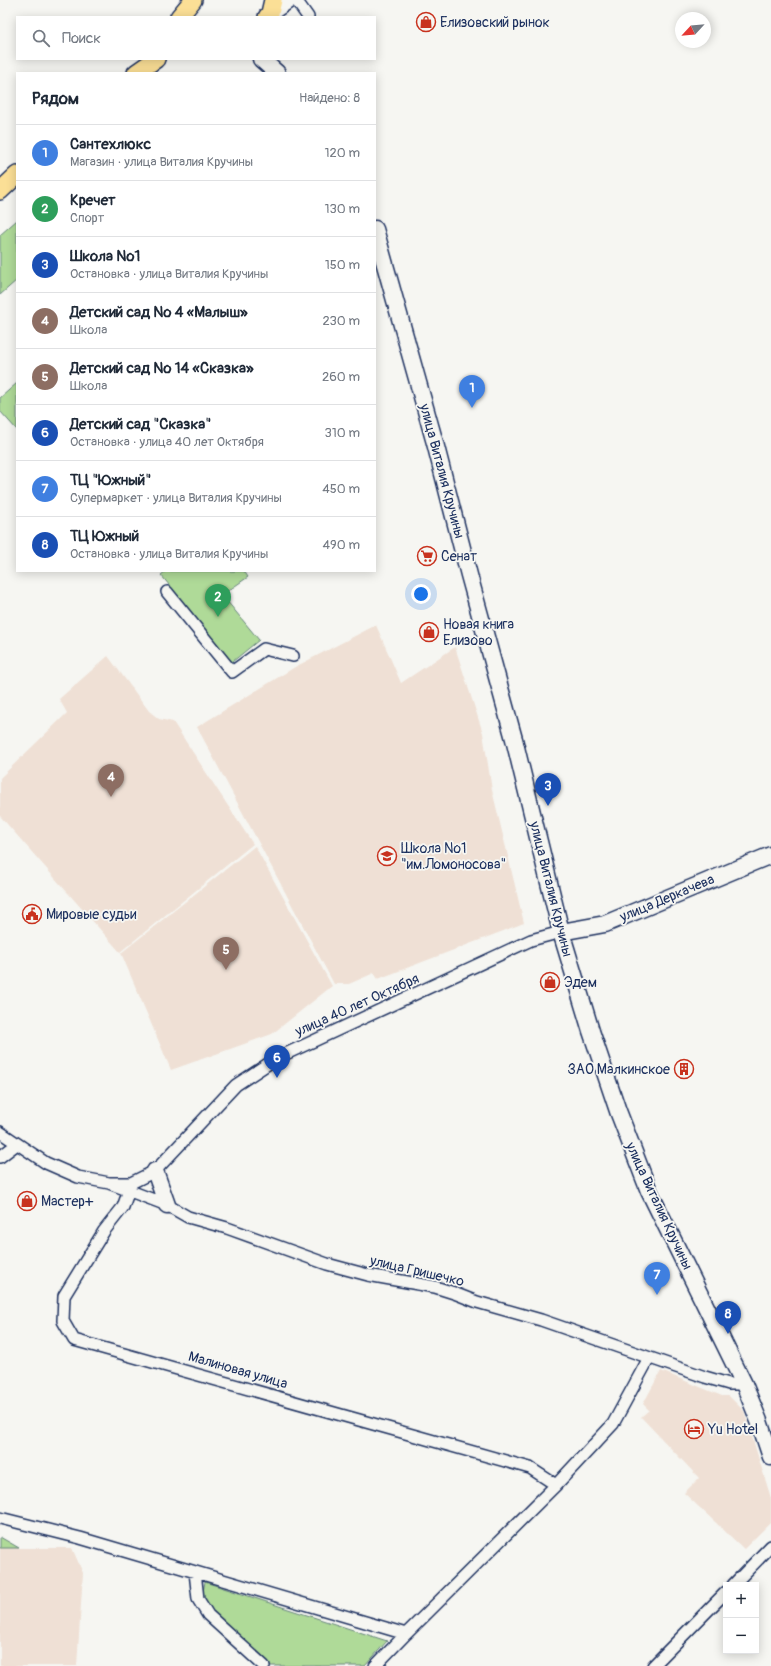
<!DOCTYPE html>
<html lang="ru">
<head>
<meta charset="utf-8">
<style>
	:root { --surface:#fff; --page:#f2f2f3; --text:#1f2937; --muted:#747a83; --line:#e0e1e3; --accent:#c8321e }
	body { margin:0; font-family:Pangolin,sans-serif; background:var(--page); color:var(--text) }
	.controls { position:absolute; right:12px; bottom:12px; display:grid; overflow:hidden; border-radius:0px; box-shadow:0 2px 10px #0003 }
	.controls button { width:36px; height:36px; display:grid; place-items:center; padding:0; border:0; border-bottom:1px solid var(--line); background:var(--surface); color:var(--text); font:20px sans-serif }
	.compass { position:absolute; left:675px; top:12px; width:36px; height:36px; border-radius:50%; background:var(--surface); box-shadow:0 2px 10px #0003; rotate:244deg }
	.you { position:absolute; left:421px; top:594px; width:14px; height:14px; margin:-10px; border:3px solid #fff; border-radius:50%; background:#1a73e8; box-shadow:0 0 0 6px #1a73e833 }
	.badge { display:grid; place-items:center; width:26px; height:26px; border-radius:50%; background:var(--accent); color:#fff; font-size:13px; font-weight:700 }
	.pin { position:absolute; translate:-50% -33px; filter:drop-shadow(0 1px 2px #0008) }
	.pin::after { content:''; position:absolute; top:21px; width:14px; height:12px; background:inherit; clip-path:polygon(0 0,100% 0,50% 100%) }
	.list { margin:0; padding:0; list-style:none }
	h2 { display:flex; justify-content:space-between; align-items:center; height:52px; margin:0; padding:0 16px; font-size:17px }
	h2 small { font-size:13px; font-weight:400; color:var(--muted) }
	.list li { display:grid; grid-template-columns:26px 1fr auto; gap:12px; align-items:center; box-sizing:border-box; height:56px; padding:0 16px; border-top:1px solid var(--line) }
	.list b { display:block; font-size:15px; white-space:nowrap }
	.list p { margin:0; font-size:13px; white-space:nowrap; color:var(--muted) }
	.list em { font-size:13px; font-style:normal; color:var(--muted) }
	.icon { flex:none; width:22px; height:22px; fill:none; stroke:currentColor; stroke-width:2; stroke-linecap:round; stroke-linejoin:round }
	.map { position:relative; flex:none; width:771px; height:1666px; overflow:hidden }
	.search { position:absolute; background:var(--surface); box-shadow:0 2px 10px #0003; left:16px; top:16px; width:360px; height:44px; display:flex; align-items:center; gap:10px; box-sizing:border-box; padding:0 14px; border-radius:0px; color:var(--muted); font-size:15px }
	.panel { position:absolute; background:var(--surface); box-shadow:0 2px 10px #0003; left:16px; top:72px; width:360px; height:500px; border-radius:0px }
	.map>svg:first-child { display:block }
</style>
</head>
<body>
<div class="map">
<svg width="771" height="1666" viewBox="0 0 771 1666">
	<rect width="100%" height="100%" fill="#f6f6f2"/>
	<filter id="ink" filterUnits="userSpaceOnUse"><feTurbulence type="fractalNoise" baseFrequency=".025" numOctaves="2"/><feDisplacementMap in="SourceGraphic" scale="8" xChannelSelector="R" yChannelSelector="G"/><feConvolveMatrix kernelMatrix="1 2 1 2 8 2 1 2 1" color-interpolation-filters="sRGB"/></filter>
	<g filter="url(#ink)">
		<!-- built -->
		<path fill="#efe0d5" d="M 376,625 L 401,683 L 455,647 L 483,733 L 492,790 L 524,923 L 378,979 L 374,973 L 349,984 L 334,984 L 197,727 L 295,667 Z
			M 108,656 L 149,711 L 159,719 L 173,722 L 253,844 L 120,952 L 0,816 L 0,778 L 67,713 L 59,699 Z
			M 255,846 L 332,986 L 272,1034 L 171,1070 L 121,953 Z
			M 661,1371 L 722,1396 L 729,1396 L 744,1411 L 771,1498 L 771,1522 L 744,1549 L 684,1493 L 699,1478 L 641,1417 L 649,1410 L 643,1404 Z
			M 0,1548 L 72,1548 L 83,1573 L 77,1666 L 0,1666 Z"/>
		<!-- green -->
		<path fill="#afda98" stroke="#65847b" d="M 17,220 L 17,280 L 0,295 L 0,235 Z
			M 17,383 L 17,430 L 0,411 L 0,398 Z
			M 166,571 L 244,571 L 248,577 L 222,595 L 259,640 L 232,662 L 161,575 Z
			M 0,1537 L 19,1548 L 0,1548 Z
			M 205,1582 L 387,1641 L 365,1666 L 271,1666 L 214,1614 L 202,1596 Z"/>
		<g fill="none" stroke-linecap="round" stroke-linejoin="round">
			<!-- street casing -->
			<g stroke="#1b2f5e" stroke-width="14">
				<path id="street" d="M 296,0 L 308,17
					M 167,592 L 232,672 L 264,649 L 293,656
					M 0,1132 L 46,1163 L 78,1177 L 109,1183 L 131,1183 L 155,1171 L 236,1085 L 277,1058 L 531,940 L 561,932
					M 0,1157 L 17,1144
					M 109,1183 L 167,1205 L 188,1217 L 227,1228 L 327,1264 L 368,1275 L 435,1287 L 454,1293 L 477,1302 L 541,1320 L 705,1377 L 729,1384 L 744,1384
					M 129,1190 L 123,1207 L 104,1231 L 64,1296 L 63,1321 L 74,1340 L 530,1468 L 556,1485
					M 0,1518 L 80,1538 L 406,1634 L 556,1485 L 613,1424 L 649,1358
					M 195,1572 L 198,1599 L 208,1615 L 264,1666
					M 733,1585 L 771,1546
					M 375,1666 L 406,1634
					M 653,1666 L 726,1592"/>
			</g>
			<!-- secondary casing -->
			<g stroke="#1b2f5e" stroke-width="19">
				<path id="secondary" d="M 270,13 L 289,0
					M 261,59 L 277,73
					M 375,229 L 435,443 L 469,575 L 514,739 L 561,932 L 591,1031 L 618,1111 L 649,1191 L 744,1384 L 759,1421 L 771,1457
					M 561,932 L 605,924 L 771,855
					M 155,1171 L 167,1205"/>
			</g>
			<!-- primary casing -->
			<g stroke="#1b2f5e" stroke-width="20">
				<path id="primary" d="M 179,17 L 193,0
					M 267,17 L 270,13 L 273,0
					M 136,73 L 156,59
					M 0,191 L 17,175"/>
			</g>
			<!-- street -->
			<use href="#street" stroke="#f6f6f2" stroke-width="11"/>
			<!-- secondary -->
			<use href="#secondary" stroke="#f6f6f2" stroke-width="16"/>
			<!-- primary -->
			<use href="#primary" stroke="#fbdf96" stroke-width="17"/>
		</g>
	</g>
	<!-- icons -->
	<defs>
		<g id="shop-ring" transform="scale(1)"><circle r="9.5" fill="#f6f6f2" stroke="#c8321e" stroke-width="1.5"/><path d="M-5-2.5h2.3a2.7 3.5 0 0 1 5.4 0H5L5.5 6h-11ZM-1.5-2.5h3a1.5 2.3 0 0 0-3 0Z" fill="#c8321e"/></g>
		<g id="supermarket-ring" transform="scale(1)"><circle r="9.5" fill="#f6f6f2" stroke="#c8321e" stroke-width="1.5"/><path d="M-6-5.5h2.5l.6 2H6L4.5 2H-2.5L-4.4-4H-6ZM-1.5 3.2a1.3 1.3 0 1 0 .1 0ZM3 3.2a1.3 1.3 0 1 0 .1 0Z" fill="#c8321e"/></g>
		<g id="school-ring" transform="scale(1)"><circle r="9.5" fill="#f6f6f2" stroke="#c8321e" stroke-width="1.5"/><path d="M0-5L7-2L0 1L-7-2ZM-4 1L0 2.5L4 1V4Q0 6-4 4Z" fill="#c8321e"/></g>
		<g id="civic-ring" transform="scale(1)"><circle r="9.5" fill="#f6f6f2" stroke="#c8321e" stroke-width="1.5"/><path d="M-.6-6.5H3V-4.5H.6V-3L4-1V1h2V6H-6V1h2V-1L-.6-3ZM-1.2 2.5V6h2.4V2.5Z" fill="#c8321e"/></g>
		<g id="building-ring" transform="scale(1)"><circle r="9.5" fill="#f6f6f2" stroke="#c8321e" stroke-width="1.5"/><path d="M-4-6H4V6H1V3H-1V6H-4ZM-2.5-4.3h1.7v1.8h-1.7ZM.8-4.3h1.7v1.8H.8ZM-2.5-1h1.7V.8h-1.7ZM.8-1h1.7V.8H.8Z" fill="#c8321e"/></g>
		<g id="hotel-ring" transform="scale(1)"><circle r="9.5" fill="#f6f6f2" stroke="#c8321e" stroke-width="1.5"/><path d="M-6-4.5h1.5V1H6V5H4.5V3h-9V5H-6ZM-4 0a1.8 1.8 0 1 1 3.6 0ZM.5 0V-2.5h3Q6-2.5 6 0Z" fill="#c8321e"/></g>
	</defs>
	<g fill-rule="evenodd">
		<use href="#shop-ring" x="426" y="22"/>
		<use href="#supermarket-ring" x="427" y="556"/>
		<use href="#shop-ring" x="429" y="632"/>
		<use href="#school-ring" x="387" y="856"/>
		<use href="#civic-ring" x="32" y="914"/>
		<use href="#shop-ring" x="550" y="982"/>
		<use href="#building-ring" x="684" y="1069"/>
		<use href="#shop-ring" x="27" y="1201"/>
		<use href="#hotel-ring" x="694" y="1429"/>
	</g>
	<g text-anchor="middle" dominant-baseline="central" stroke-width="3.5" stroke-linejoin="round" paint-order="stroke">
		<!-- poi labels -->
		<g font-size="14" fill="#1b2f5e" stroke="#f6f6f2" text-anchor="start">
			<text x="440" y="22">Елизовский рынок</text>
			<text x="441" y="556">Сенат</text>
			<text x="443" y="624">Новая книга<tspan x="443" dy="16">Елизово</tspan></text>
			<text x="401" y="848">Школа №1<tspan x="401" dy="16">"им.Ломоносова"</tspan></text>
			<text x="46" y="914">Мировые судьи</text>
			<text x="564" y="982">Эдем</text>
			<text x="670" y="1069" text-anchor="end">ЗАО Малкинское</text>
			<text x="41" y="1201">Мастер+</text>
			<text x="708" y="1429">Yu Hotel</text>
		</g>
		<!-- street labels -->
		<g font-size="14" fill="#1b2f5e" stroke="#f6f6f2">
			<text transform="translate(442 471) rotate(75)">улица Виталия Кручины</text>
			<text transform="translate(551 889) rotate(76)">улица Виталия Кручины</text>
			<text transform="translate(667 898) rotate(-23)">улица Деркачева</text>
			<text transform="translate(357 1005) rotate(-24)">улица 40 лет Октября</text>
			<text transform="translate(659 1206) rotate(65)">улица Виталия Кручины</text>
			<text transform="translate(417 1271) rotate(13)">улица Гришечко</text>
			<text transform="translate(238 1370) rotate(16)">Малиновая улица</text>
		</g>
	</g>
</svg>
<div class="controls">
<button>+</button>
<button>−</button>
</div>
<svg class="compass" viewBox="-18 -18 36 36"><path d="M0-13l5 13h-10z" fill="#e53935"/><path d="M0 13l5-13h-10z" fill="#747a83"/></svg>
<div class="you"></div>
<div class="pin badge" style="left:472px;top:408px;background:#3f7fe0">1</div>
<div class="pin badge" style="left:218px;top:617px;background:#2e9e5b">2</div>
<div class="pin badge" style="left:548px;top:806px;background:#1a4fb4">3</div>
<div class="pin badge" style="left:111px;top:797px;background:#8d6e63">4</div>
<div class="pin badge" style="left:226px;top:970px;background:#8d6e63">5</div>
<div class="pin badge" style="left:277px;top:1078px;background:#1a4fb4">6</div>
<div class="pin badge" style="left:657px;top:1295px;background:#3f7fe0">7</div>
<div class="pin badge" style="left:728px;top:1334px;background:#1a4fb4">8</div>
<div class="search"><svg class="icon" aria-label="search" viewBox="0 0 24 24"><circle cx="10" cy="10" r="6"/><path d="M15 15l6 6"/></svg>Поиск</div>
<section class="panel">
<h2>Рядом<small>Найдено: 8</small></h2>
<ul class="list">
<li><span class="badge" style="background:#3f7fe0">1</span><div><b>Сантехлюкс</b><p>Магазин · улица Виталия Кручины</p></div><em>120 m</em></li>
<li><span class="badge" style="background:#2e9e5b">2</span><div><b>Кречет</b><p>Спорт</p></div><em>130 m</em></li>
<li><span class="badge" style="background:#1a4fb4">3</span><div><b>Школа №1</b><p>Остановка · улица Виталия Кручины</p></div><em>150 m</em></li>
<li><span class="badge" style="background:#8d6e63">4</span><div><b>Детский сад № 4 «Малыш»</b><p>Школа</p></div><em>230 m</em></li>
<li><span class="badge" style="background:#8d6e63">5</span><div><b>Детский сад № 14 «Сказка»</b><p>Школа</p></div><em>260 m</em></li>
<li><span class="badge" style="background:#1a4fb4">6</span><div><b>Детский сад &quot;Сказка&quot;</b><p>Остановка · улица 40 лет Октября</p></div><em>310 m</em></li>
<li><span class="badge" style="background:#3f7fe0">7</span><div><b>ТЦ &quot;Южный&quot;</b><p>Супермаркет · улица Виталия Кручины</p></div><em>450 m</em></li>
<li><span class="badge" style="background:#1a4fb4">8</span><div><b>ТЦ Южный</b><p>Остановка · улица Виталия Кручины</p></div><em>490 m</em></li>
</ul>
</section>
</div>
</body>
</html>
